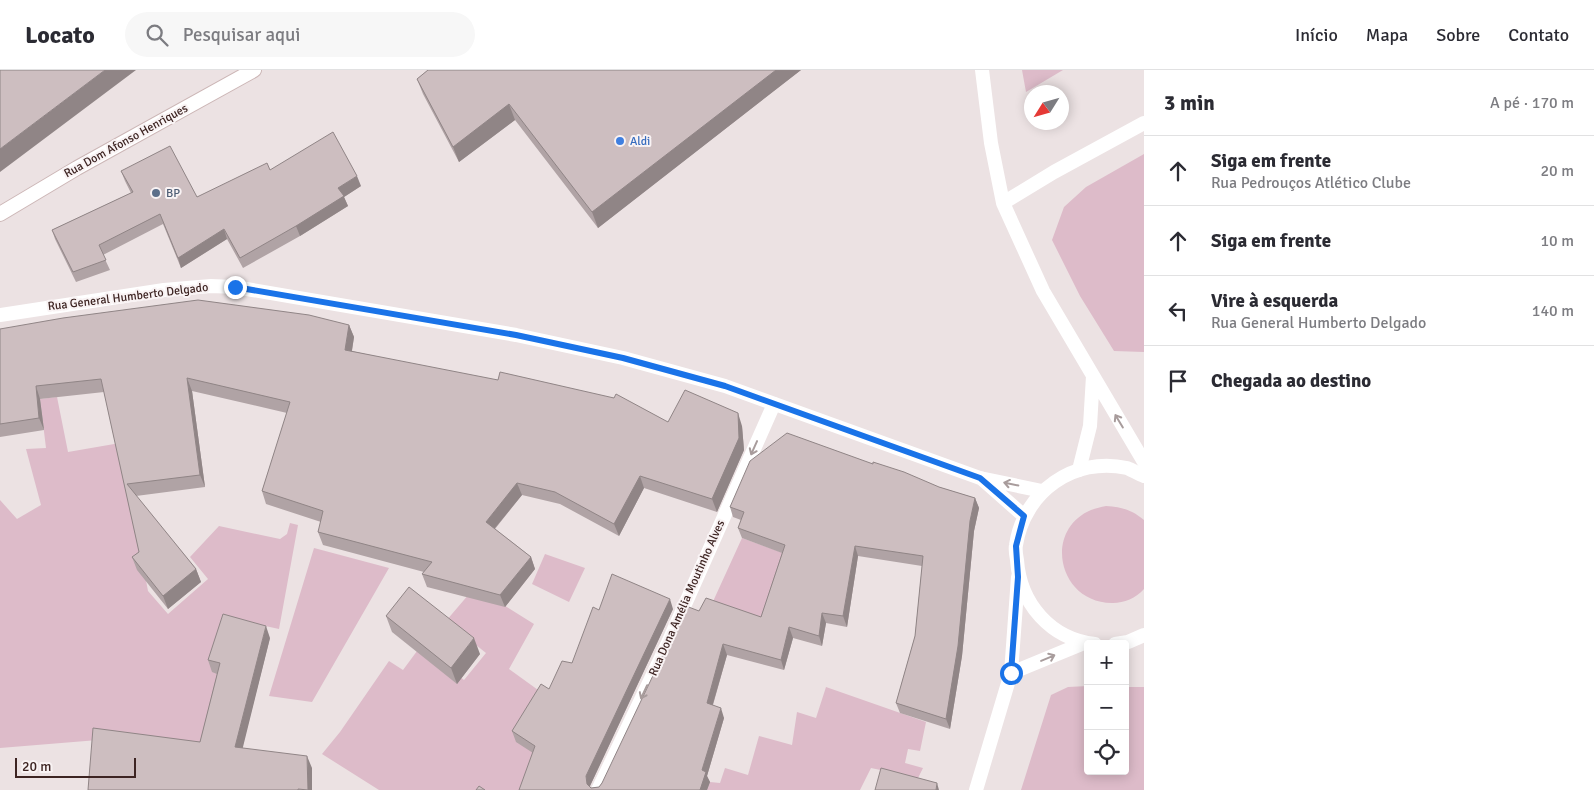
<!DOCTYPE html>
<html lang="pt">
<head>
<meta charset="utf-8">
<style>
	:root { --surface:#fff; --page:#f7f7f7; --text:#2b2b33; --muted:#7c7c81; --line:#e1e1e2 }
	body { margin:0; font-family:Signika,sans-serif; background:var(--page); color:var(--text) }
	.controls { position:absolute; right:15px; bottom:15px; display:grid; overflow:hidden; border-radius:5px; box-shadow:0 2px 12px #0003 }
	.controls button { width:45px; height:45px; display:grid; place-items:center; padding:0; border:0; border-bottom:1px solid var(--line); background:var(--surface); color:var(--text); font:25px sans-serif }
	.compass { position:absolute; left:1024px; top:15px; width:45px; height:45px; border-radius:50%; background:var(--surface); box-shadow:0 2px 12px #0003; rotate:233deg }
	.scale { position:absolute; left:15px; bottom:12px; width:121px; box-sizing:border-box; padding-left:5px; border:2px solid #3d2422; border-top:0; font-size:14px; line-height:18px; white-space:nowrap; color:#3d2422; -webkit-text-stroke:4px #f9f3f4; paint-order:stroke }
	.stop { position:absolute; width:15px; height:15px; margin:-11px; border:4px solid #1a73e8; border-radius:50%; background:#fff }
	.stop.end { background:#1a73e8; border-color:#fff; box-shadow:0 1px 5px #0008 }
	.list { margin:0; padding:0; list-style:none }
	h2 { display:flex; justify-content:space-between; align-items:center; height:65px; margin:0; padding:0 20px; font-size:21px }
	h2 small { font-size:16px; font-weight:400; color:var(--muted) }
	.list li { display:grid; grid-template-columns:32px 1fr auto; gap:15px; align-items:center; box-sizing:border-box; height:70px; padding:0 20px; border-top:1px solid var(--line) }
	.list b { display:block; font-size:19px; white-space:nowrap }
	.list p { margin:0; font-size:16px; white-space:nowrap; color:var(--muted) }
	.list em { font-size:16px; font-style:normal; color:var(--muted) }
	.icon { flex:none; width:28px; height:28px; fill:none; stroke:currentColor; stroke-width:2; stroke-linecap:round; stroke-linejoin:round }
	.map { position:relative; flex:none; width:1144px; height:720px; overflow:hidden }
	header { display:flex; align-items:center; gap:30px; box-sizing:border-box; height:70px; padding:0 25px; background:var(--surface); border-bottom:1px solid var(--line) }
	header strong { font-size:24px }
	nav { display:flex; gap:28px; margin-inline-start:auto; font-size:18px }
	.search { width:350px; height:45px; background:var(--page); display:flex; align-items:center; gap:12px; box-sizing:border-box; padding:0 18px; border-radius:28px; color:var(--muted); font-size:19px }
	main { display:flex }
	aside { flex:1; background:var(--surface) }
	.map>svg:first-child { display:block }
</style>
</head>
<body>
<header>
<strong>Locato</strong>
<div class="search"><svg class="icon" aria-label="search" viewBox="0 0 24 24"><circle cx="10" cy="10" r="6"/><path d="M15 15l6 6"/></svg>Pesquisar aqui</div>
<nav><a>Início</a><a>Mapa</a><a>Sobre</a><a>Contato</a></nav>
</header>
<main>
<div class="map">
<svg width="1144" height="720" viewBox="0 0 1144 720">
	<rect width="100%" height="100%" fill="#ece2e3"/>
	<!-- green -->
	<path fill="#ddbbc9" d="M 1022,0 L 1063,0 L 1026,22 Z
		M 1144,84 L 1144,282 L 1114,281 L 1080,226 L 1052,170 L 1064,137 L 1086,117 Z
		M 57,327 L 68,382 L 120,373 L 148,521 L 168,544 L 208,509 L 190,487 L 219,456 L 280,469 L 287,464 L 290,453 L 298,455 L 279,559 L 224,547 L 229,614 L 208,685 L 98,670 L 0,678 L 0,430 L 17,449 L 41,435 L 26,379 L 46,378 L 40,329 Z
		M 1106,436 C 1122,437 1132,440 1144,450 L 1144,519 C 1136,528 1124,533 1113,533 C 1059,534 1042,461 1091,440 C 1096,438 1101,437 1106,436 Z
		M 742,468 L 786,484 L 765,558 L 710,538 Z
		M 314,478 L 389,498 L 312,632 L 269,626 Z
		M 545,484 L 585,498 L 569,532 L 532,514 Z
		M 475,517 L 534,554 L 509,599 L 545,625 L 539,687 L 527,720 L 379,720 L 322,684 L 340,662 L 389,591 L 403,600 L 420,577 L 464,610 L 486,583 L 446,551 Z
		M 1088,616 L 1088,701 L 1125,701 L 1125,617 L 1144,617 L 1144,720 L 1021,720 L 1051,625 L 1068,617 Z
		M 826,617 L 926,652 L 920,681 L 908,679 L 905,693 L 923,698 L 918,708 L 871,698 L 860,720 L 707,720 L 710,712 L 720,713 L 725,698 L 748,705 L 759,666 L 792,675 L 797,642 L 816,648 Z"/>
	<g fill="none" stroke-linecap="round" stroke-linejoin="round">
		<!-- secondary casing -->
		<g stroke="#ccb6b6" stroke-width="16">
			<path id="secondary" d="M 0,144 L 77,98 L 254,0"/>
		</g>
		<!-- minor -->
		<path stroke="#fff" stroke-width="14" d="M 982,0 L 991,73 L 1003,133 L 1043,221 L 1144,392
			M 1003,133 L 1054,102 L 1144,53
			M 1079,400 L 1090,356 L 1093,306
			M 1011,603 L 1084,573
			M 598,720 L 667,575 L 774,334
			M 976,720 L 1011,603 L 1018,507"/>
		<!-- tertiary -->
		<path stroke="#fff" stroke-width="14" d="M 0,245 L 164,220 L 211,216 L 235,217 L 516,265 L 623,288 L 725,316 L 980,408 L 1042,421
			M 981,408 L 1024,446
			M 1095,574 C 1051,569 1020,534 1017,490 C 1016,485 1015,480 1016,475 C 1024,422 1074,386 1127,398 C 1132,400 1139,404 1144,406
			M 1115,574 L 1128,572 L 1144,565"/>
		<!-- secondary -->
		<use href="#secondary" stroke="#fff" stroke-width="14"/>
	</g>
	<!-- wall -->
	<path fill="#b0a3a5" d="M 428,0 L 801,0 L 598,158 L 515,50 L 459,92 L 423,24 L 417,9 Z
		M 270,100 L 361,116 L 344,127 L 348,136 L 300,166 L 243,198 L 227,169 L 181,198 L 163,154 L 103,185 L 110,200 L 76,212 L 55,169 L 52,160 L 131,123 L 125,111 L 121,101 L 197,127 Z
		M 349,255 L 354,267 L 352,281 L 668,352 L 742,356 L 744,380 L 717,442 L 644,418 L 619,466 L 560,434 L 522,425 L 495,459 L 531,487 L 535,499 L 505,537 L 427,517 L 422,504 L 424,502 L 323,475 L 318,462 L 321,452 L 266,434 L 262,421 L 287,343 L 192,321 L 205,417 L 136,426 L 196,499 L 201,512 L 168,539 L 137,500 L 132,487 L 139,482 L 104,322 L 40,329 L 44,360 L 0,367 L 0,259 Z
		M 939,417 L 975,428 L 979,438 L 974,461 L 962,586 L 950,659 L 900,643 L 896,633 L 915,566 L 922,496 L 858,486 L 847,557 L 826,553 L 822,576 L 793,568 L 784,600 L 727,585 L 713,635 L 724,648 L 707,706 L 710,712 L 707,720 L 519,720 L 533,683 L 516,672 L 512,661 L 572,593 L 599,540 L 673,539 L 590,716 L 591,718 L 599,717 L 602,713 L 699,541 L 761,547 L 782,483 L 742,468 L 738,458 L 741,450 L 733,447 L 730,437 Z
		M 386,546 L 480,584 L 457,614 L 392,562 Z
		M 270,568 L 242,678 L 312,698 L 312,720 L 88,720 L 200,672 L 217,604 L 212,602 L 208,590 Z"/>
	<!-- shaded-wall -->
	<path fill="#908586" d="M 105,0 L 136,0 L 0,102 L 0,79 Z
		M 776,0 L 801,0 L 598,158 L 592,142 Z
		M 509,34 L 515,50 L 459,92 L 453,77 Z
		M 357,106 L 361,116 L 344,127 L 348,136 L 300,166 L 296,156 L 338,118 Z
		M 224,159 L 227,169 L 181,198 L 178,188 Z
		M 349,255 L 354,267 L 350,292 L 345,280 Z
		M 187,308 L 192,321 L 205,417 L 200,405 Z
		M 36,316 L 40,329 L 44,360 L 39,348 Z
		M 738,343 L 742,356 L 744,380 L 717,442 L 712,429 Z
		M 640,406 L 644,418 L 619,466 L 614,454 Z
		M 517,413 L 522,425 L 490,464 L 486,452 Z
		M 975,428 L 979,438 L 974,461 L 962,586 L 950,659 L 946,649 L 970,451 Z
		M 855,476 L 858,486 L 847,557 L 843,546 Z
		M 531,487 L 535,499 L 505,537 L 500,525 Z
		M 196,499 L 201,512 L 168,539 L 163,526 Z
		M 670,529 L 673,539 L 590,716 L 590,720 L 587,714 L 586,706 Z
		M 822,543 L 826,553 L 822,576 L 819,566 Z
		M 266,556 L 270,568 L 240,689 L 235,677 Z
		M 789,557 L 793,568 L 784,600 L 781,590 Z
		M 474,568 L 480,584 L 457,614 L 451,598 Z
		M 723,574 L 727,585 L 710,644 L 707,633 Z
		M 721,638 L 724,648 L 707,706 L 710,712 L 707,720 L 700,720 L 702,700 Z
		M 307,686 L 312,698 L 312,720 L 308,720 Z
		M 937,713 L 939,720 L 936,720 Z"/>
	<!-- building -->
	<path fill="#cdbec0" stroke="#908586" d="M 0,0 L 105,0 L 0,79 Z
		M 428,0 L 776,0 L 592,142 L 509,34 L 453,77 L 417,9 Z
		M 333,62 L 357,106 L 338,118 L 344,126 L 296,156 L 240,188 L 224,159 L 178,188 L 160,144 L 99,175 L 106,190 L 73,202 L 52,160 L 133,122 L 121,101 L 170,76 L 197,127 L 267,93 L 270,100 Z
		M 198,230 L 309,245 L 349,255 L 345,280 L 498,310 L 500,302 L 614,328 L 616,324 L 668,352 L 685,320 L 738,343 L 739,368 L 712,429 L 640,406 L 614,454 L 555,422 L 517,413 L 486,452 L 531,487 L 500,525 L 422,504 L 432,492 L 318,462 L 323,441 L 262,421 L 290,332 L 187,308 L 200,405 L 127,414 L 196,499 L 163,526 L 132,487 L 139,482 L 101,309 L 36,316 L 39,348 L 0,354 L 0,259 L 63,248 Z
		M 787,363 L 873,394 L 873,392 L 904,402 L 939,417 L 975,428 L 970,451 L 958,576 L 946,649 L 896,633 L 915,566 L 923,486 L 855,476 L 843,546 L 822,543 L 819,566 L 789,557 L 781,590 L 723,574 L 707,633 L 721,638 L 702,700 L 706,702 L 700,720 L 519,720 L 535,676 L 512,661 L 541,614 L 549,619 L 562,591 L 572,593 L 593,537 L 599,540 L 612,504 L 670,529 L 586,706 L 587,714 L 591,718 L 599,717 L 602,713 L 686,536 L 699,541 L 706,528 L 761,547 L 785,475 L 738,458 L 744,442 L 730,437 L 750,391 Z
		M 409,517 L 474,568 L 451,598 L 386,546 Z
		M 223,544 L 266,556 L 235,677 L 307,686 L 308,720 L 298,719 L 298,720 L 88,720 L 93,658 L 200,672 L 220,593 L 208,590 Z
		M 881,698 L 937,713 L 936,720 L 875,720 Z
		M 479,716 L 485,720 L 476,720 Z"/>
	<!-- one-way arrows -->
	<defs><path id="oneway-shaft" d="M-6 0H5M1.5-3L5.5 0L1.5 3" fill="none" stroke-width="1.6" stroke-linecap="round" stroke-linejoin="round" transform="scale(1.25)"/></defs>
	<g stroke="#a89c9c">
		<use href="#oneway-shaft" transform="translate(1119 351) rotate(-121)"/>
		<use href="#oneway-shaft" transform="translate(754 378) rotate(114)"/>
		<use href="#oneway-shaft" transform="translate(1011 414) rotate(-168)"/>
		<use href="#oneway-shaft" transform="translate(1048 588) rotate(-23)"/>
		<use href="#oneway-shaft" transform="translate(644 622) rotate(115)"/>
	</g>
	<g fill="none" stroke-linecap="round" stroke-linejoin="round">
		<!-- route -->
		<path stroke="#1a73e8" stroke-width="6" d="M 235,217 L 516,265 L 623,288 L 725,316 L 980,408 L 1024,446 L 1016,476 L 1018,507 L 1011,603"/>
	</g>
	<!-- markers -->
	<circle fill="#3f7fe0" stroke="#f9f3f4" stroke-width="2" cx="620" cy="71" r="5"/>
	<circle fill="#5c6f8a" stroke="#f9f3f4" stroke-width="2" cx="156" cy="123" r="5"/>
	<g text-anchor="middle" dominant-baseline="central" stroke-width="4" stroke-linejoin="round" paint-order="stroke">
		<!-- street labels -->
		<g font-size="12" fill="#3d2422" stroke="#f9f3f4">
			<text transform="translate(126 71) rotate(-29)">Rua Dom Afonso Henriques</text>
			<text transform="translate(128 227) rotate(-7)">Rua General Humberto Delgado</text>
			<text transform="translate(687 528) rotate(-66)">Rua Dona Amélia Moutinho Alves</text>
		</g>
		<!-- shop labels -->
		<g font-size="12" fill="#366cbe" stroke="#f9f3f4" text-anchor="start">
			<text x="630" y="71">Aldi</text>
		</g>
		<!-- service labels -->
		<g font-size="12" fill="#4e5e75" stroke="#f9f3f4" text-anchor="start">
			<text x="166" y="123">BP</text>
		</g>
	</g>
</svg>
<div class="controls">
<button>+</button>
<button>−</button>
<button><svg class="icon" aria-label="locate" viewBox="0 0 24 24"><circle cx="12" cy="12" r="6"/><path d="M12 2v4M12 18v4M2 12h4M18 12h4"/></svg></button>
</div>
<svg class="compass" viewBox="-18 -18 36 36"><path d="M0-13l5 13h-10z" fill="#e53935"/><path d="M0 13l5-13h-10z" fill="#7c7c81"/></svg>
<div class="scale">20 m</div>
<div class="stop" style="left:1011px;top:603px"></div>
<div class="stop end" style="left:235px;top:217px"></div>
</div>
<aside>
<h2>3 min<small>A pé · 170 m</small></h2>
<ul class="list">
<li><svg class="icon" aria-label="ahead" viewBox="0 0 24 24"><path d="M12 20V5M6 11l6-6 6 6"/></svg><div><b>Siga em frente</b><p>Rua Pedrouços Atlético Clube</p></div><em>20 m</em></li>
<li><svg class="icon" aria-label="ahead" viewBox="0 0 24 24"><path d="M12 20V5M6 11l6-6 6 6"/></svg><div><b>Siga em frente</b></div><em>10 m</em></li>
<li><svg class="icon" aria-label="left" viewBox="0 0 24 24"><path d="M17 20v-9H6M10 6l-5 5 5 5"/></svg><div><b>Vire à esquerda</b><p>Rua General Humberto Delgado</p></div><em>140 m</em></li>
<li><svg class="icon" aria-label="arrive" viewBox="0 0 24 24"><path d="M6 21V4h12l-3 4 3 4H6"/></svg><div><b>Chegada ao destino</b></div></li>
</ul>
</aside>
</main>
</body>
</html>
